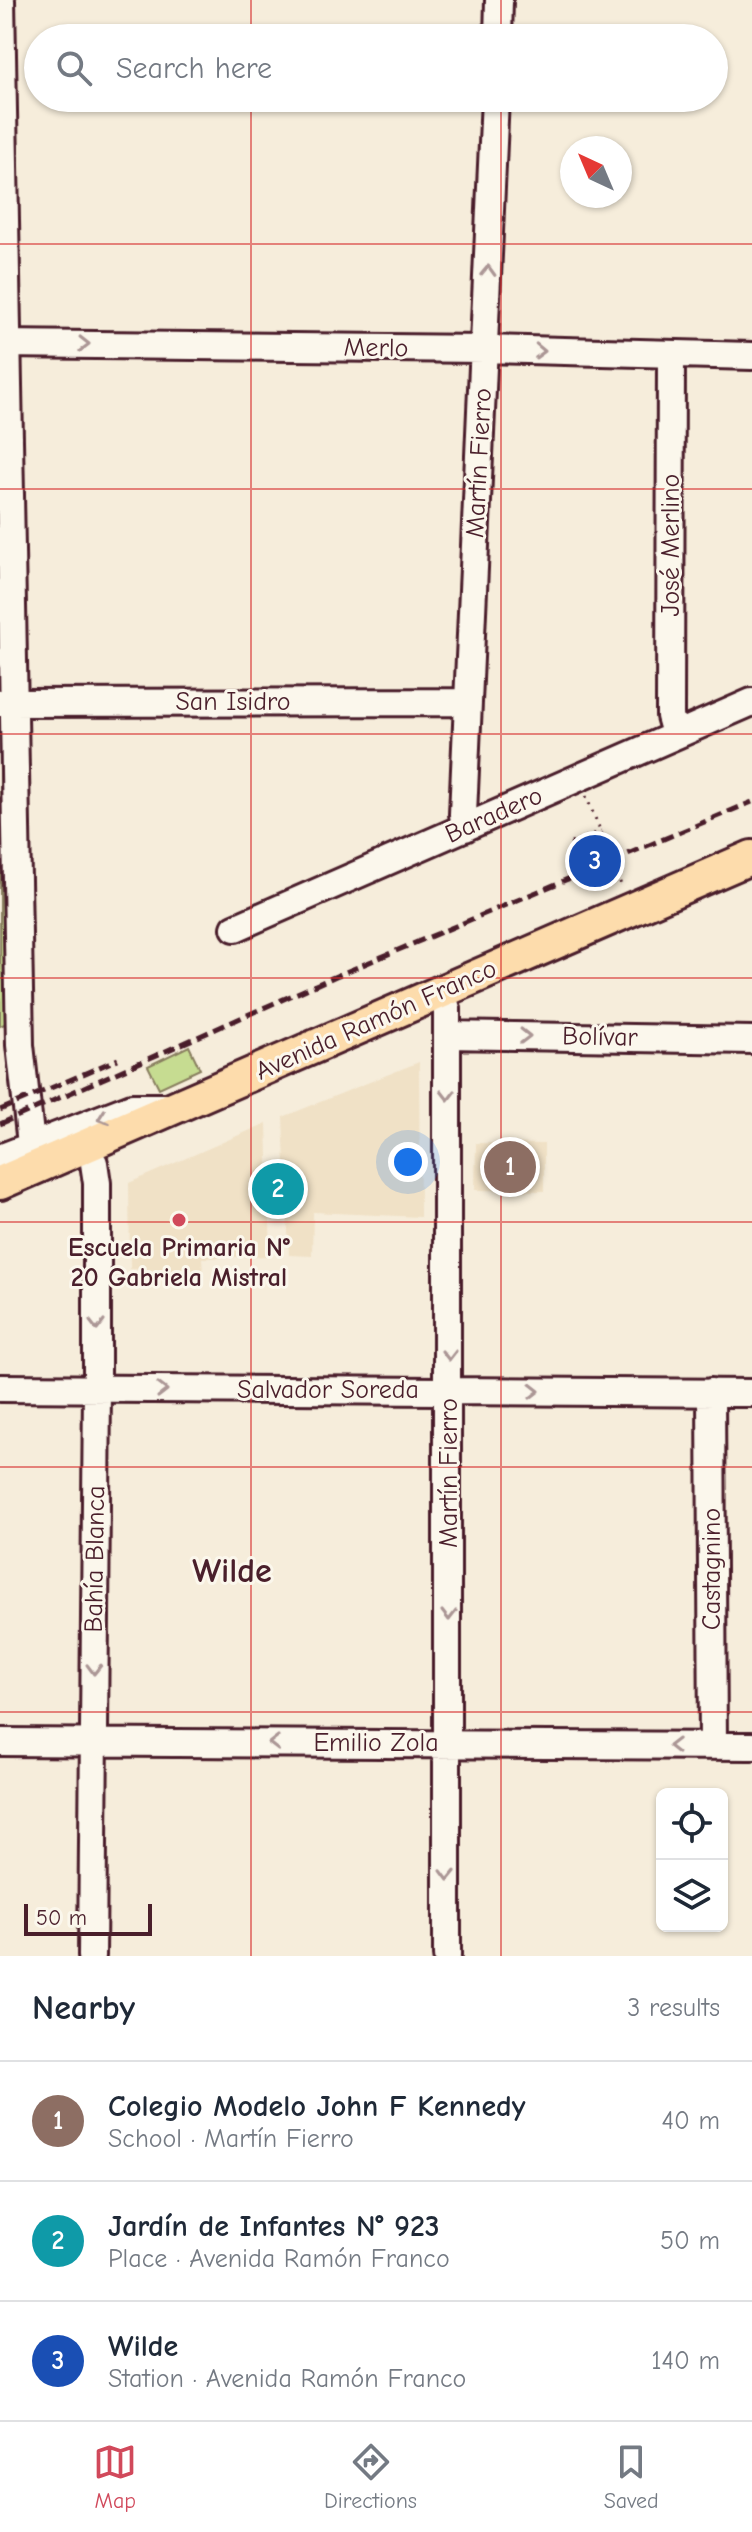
<!DOCTYPE html>
<html lang="en">
<head>
<meta charset="utf-8">
<style>
	:root { --surface:#fff; --page:#f6f6f7; --text:#1f2937; --muted:#747a83; --line:#e0e1e3; --accent:#d1495b }
	body { margin:0; font-family:"Comic Neue",sans-serif; background:var(--page); color:var(--text) }
	.controls { position:absolute; right:24px; bottom:24px; display:grid; overflow:hidden; border-radius:12px; box-shadow:0 2px 6px #0004 }
	.controls button { width:72px; height:72px; display:grid; place-items:center; padding:0; border:0; border-bottom:2px solid var(--line); background:var(--surface); color:var(--text); font:40px sans-serif }
	.compass { position:absolute; left:560px; top:136px; width:72px; height:72px; border-radius:50%; background:var(--surface); box-shadow:0 2px 6px #0004; rotate:316deg }
	.scale { position:absolute; left:24px; bottom:20px; width:128px; box-sizing:border-box; padding-left:8px; border:4px solid #4a1f2b; border-top:0; font-size:22px; line-height:28px; white-space:nowrap; color:#4a1f2b; -webkit-text-stroke:6px #fbf7ec; paint-order:stroke }
	.you { position:absolute; left:408px; top:1162px; width:28px; height:28px; margin:-20px; border:6px solid #fff; border-radius:50%; background:#1a73e8; box-shadow:0 0 0 12px #1a73e833 }
	.badge { display:grid; place-items:center; width:52px; height:52px; border-radius:50%; background:var(--accent); color:#fff; font-size:26px; font-weight:700 }
	.pin { position:absolute; translate:-50% -50%; border:4px solid #fff; box-shadow:0 2px 8px #0006 }
	.list { margin:0; padding:0; list-style:none }
	h2 { display:flex; justify-content:space-between; align-items:center; height:104px; margin:0; padding:0 32px; font-size:34px }
	h2 small { font-size:26px; font-weight:400; color:var(--muted) }
	.list li { display:grid; grid-template-columns:52px 1fr auto; gap:24px; align-items:center; box-sizing:border-box; height:120px; padding:0 32px; border-top:2px solid var(--line) }
	.list b { display:block; font-size:30px; white-space:nowrap }
	.list p { margin:0; font-size:26px; white-space:nowrap; color:var(--muted) }
	.list em { font-size:26px; font-style:normal; color:var(--muted) }
	.icon { flex:none; width:44px; height:44px; fill:none; stroke:currentColor; stroke-width:2; stroke-linecap:round; stroke-linejoin:round }
	.map { position:relative; flex:none; width:752px; height:1956px; overflow:hidden }
	.search { position:absolute; background:var(--surface); box-shadow:0 2px 6px #0004; left:24px; right:24px; top:24px; height:88px; display:flex; align-items:center; gap:20px; box-sizing:border-box; padding:0 28px; border-radius:44px; color:var(--muted); font-size:30px }
	.sheet { height:464px; background:var(--surface) }
	nav { display:flex; justify-content:space-around; align-items:center; box-sizing:border-box; height:112px; border-top:2px solid var(--line); background:var(--surface); font-size:22px; color:var(--muted) }
	nav a { display:grid; justify-items:center; gap:4px }
	nav .on { color:var(--accent) }
	.map>svg:first-child { display:block }
</style>
</head>
<body>
<div class="map">
<svg width="752" height="1956" viewBox="0 0 752 1956">
	<rect width="100%" height="100%" fill="#f6eddb"/>
	<filter id="ink" filterUnits="userSpaceOnUse"><feTurbulence type="fractalNoise" baseFrequency=".0125" numOctaves="2"/><feDisplacementMap in="SourceGraphic" scale="16" xChannelSelector="R" yChannelSelector="G"/><feConvolveMatrix kernelMatrix="1 2 1 2 8 2 1 2 1" color-interpolation-filters="sRGB"/></filter>
	<g filter="url(#ink)">
		<!-- built -->
		<path fill="#f0e1c6" d="M 419,1062 L 420,1217 L 313,1212 L 312,1256 L 289,1255 L 283,1117 Z
			M 267,1123 L 271,1256 L 202,1258 L 203,1272 L 130,1269 L 129,1183 Z
			M 476,1143 L 544,1144 L 544,1191 L 475,1190 Z"/>
		<!-- green -->
		<path fill="#c6dc91" stroke="#887e5e" stroke-width="2" d="M 0,568 L 23,1016 L 0,1026 Z
			M 189,1046 L 200,1069 L 159,1088 L 148,1066 Z"/>
		<g fill="none" stroke-linecap="round" stroke-linejoin="round">
			<!-- minor casing -->
			<g stroke="#4a1f2b" stroke-width="32">
				<path id="minor" d="M 1,0 L 20,1045 L 31,1144
					M 498,38 L 499,0
					M 0,344 L 485,349 L 752,356
					M 671,355 L 670,716 L 675,734
					M 0,703 L 467,702
					M 465,828 L 463,814 L 495,98
					M 235,928 L 752,702
					M 441,990 L 447,1009 L 447,1956
					M 447,1035 L 752,1040
					M 0,1158 L 132,1107 L 170,1107
					M 0,1388 L 752,1393
					M 711,1392 L 713,1746
					M 0,1742 L 752,1746
					M 92,1956 L 97,1390 L 97,1183 L 94,1163"/>
			</g>
			<!-- major casing -->
			<g stroke="#4a1f2b" stroke-width="38">
				<path id="major" d="M 0,1183 L 752,857"/>
			</g>
			<!-- path -->
			<path stroke="#4a1f2b" stroke-width="3" stroke-dasharray="2 6" stroke-linecap="butt" d="M 586,796 L 605,842
				M 571,843 L 601,831
				M 614,867 L 621,885
				M 588,883 L 615,871"/>
			<!-- minor -->
			<use href="#minor" stroke="#fbf7ec" stroke-width="26"/>
			<!-- major -->
			<use href="#major" stroke="#fddcac" stroke-width="32"/>
			<!-- rail -->
			<path stroke="#4a1f2b" stroke-width="5" stroke-dasharray="12 6" stroke-linecap="butt" d="M 0,1110 L 118,1059
				M 0,1124 L 336,976 L 752,802"/>
			<!-- path-bridge -->
			<path stroke="#4a1f2b" stroke-width="3" stroke-dasharray="2 6" stroke-linecap="butt" d="M 571,843 L 588,883"/>
		</g>
		<!-- one-way arrows -->
		<defs><path id="oneway-chevron" d="M-2-3.5L2.5 0L-2 3.5" fill="none" stroke-width="1.6" stroke-linecap="round" stroke-linejoin="round" transform="scale(2)"/></defs>
		<g stroke="#ab9695">
			<use href="#oneway-chevron" transform="translate(488 271) rotate(-88)"/>
			<use href="#oneway-chevron" transform="translate(84 344) rotate(1)"/>
			<use href="#oneway-chevron" transform="translate(540 351) rotate(2)"/>
			<use href="#oneway-chevron" transform="translate(525 1036) rotate(1)"/>
			<use href="#oneway-chevron" transform="translate(448 1095) rotate(90)"/>
			<use href="#oneway-chevron" transform="translate(103 1118) rotate(160)"/>
			<use href="#oneway-chevron" transform="translate(97 1325) rotate(90)"/>
			<use href="#oneway-chevron" transform="translate(449 1355) rotate(90)"/>
			<use href="#oneway-chevron" transform="translate(162 1390)"/>
			<use href="#oneway-chevron" transform="translate(534 1391)"/>
			<use href="#oneway-chevron" transform="translate(449 1615) rotate(90)"/>
			<use href="#oneway-chevron" transform="translate(94 1669) rotate(91)"/>
			<use href="#oneway-chevron" transform="translate(274 1743) rotate(-180)"/>
			<use href="#oneway-chevron" transform="translate(674 1746) rotate(-179)"/>
			<use href="#oneway-chevron" transform="translate(448 1875) rotate(91)"/>
		</g>
	</g>
	<!-- grid -->
	<path fill="none" stroke="#d62828" stroke-width="2" stroke-opacity="0.55" d="M 251,0 L 251,38M 501,0 L 501,38M 251,98 L 251,1956M 501,98 L 501,1956M 0,244 L 752,244M 0,489 L 752,489M 0,734 L 752,734M 0,978 L 752,978M 0,1222 L 752,1222M 0,1467 L 752,1467M 0,1712 L 752,1712"/>
	<!-- markers -->
	<circle fill="#d1495b" stroke="#fbf7ec" stroke-width="3" cx="179" cy="1220" r="8"/>
	<g text-anchor="middle" dominant-baseline="central" stroke-width="6" stroke-linejoin="round" paint-order="stroke">
		<!-- street labels -->
		<g font-size="26" fill="#4a1f2b" stroke="#fbf7ec">
			<text transform="translate(376 348) rotate(1)">Merlo</text>
			<text transform="translate(479 463) rotate(-87)">Martín Fierro</text>
			<text transform="translate(671 545) rotate(-90)">José Merlino</text>
			<text x="233" y="702">San Isidro</text>
			<text transform="translate(494 815) rotate(-24)">Baradero</text>
			<text transform="translate(376 1020) rotate(-24)">Avenida Ramón Franco</text>
			<text transform="translate(600 1037) rotate(1)">Bolívar</text>
			<text x="328" y="1390">Salvador Soreda</text>
			<text transform="translate(449 1473) rotate(-90)">Martín Fierro</text>
			<text transform="translate(95 1559) rotate(-89)">Bahía Blanca</text>
			<text transform="translate(712 1569) rotate(-90)">Castagnino</text>
			<text x="376" y="1743">Emilio Zola</text>
		</g>
		<!-- poi labels -->
		<g font-size="26" font-weight="bold" fill="#4a1f2b" stroke="#fbf7ec">
			<text x="179" y="1248">Escuela Primaria N°<tspan x="179" dy="30">20 Gabriela Mistral</tspan></text>
		</g>
		<!-- district labels -->
		<g font-size="34" font-weight="bold" fill="#4a1f2b" stroke="#fbf7ec">
			<text x="232" y="1571">Wilde</text>
		</g>
	</g>
</svg>
<div class="controls">
<button><svg class="icon" aria-label="locate" viewBox="0 0 24 24"><circle cx="12" cy="12" r="6"/><path d="M12 2v4M12 18v4M2 12h4M18 12h4"/></svg></button>
<button><svg class="icon" aria-label="layers" viewBox="0 0 24 24"><path d="M12 4l9 5-9 5-9-5zM3 14l9 5 9-5"/></svg></button>
</div>
<svg class="compass" viewBox="-18 -18 36 36"><path d="M0-13l5 13h-10z" fill="#e53935"/><path d="M0 13l5-13h-10z" fill="#747a83"/></svg>
<div class="scale">50 m</div>
<div class="you"></div>
<div class="pin badge" style="left:510px;top:1167px;background:#8d6e63">1</div>
<div class="pin badge" style="left:278px;top:1189px;background:#0f9aa8">2</div>
<div class="pin badge" style="left:595px;top:861px;background:#1a4fb4">3</div>
<div class="search"><svg class="icon" aria-label="search" viewBox="0 0 24 24"><circle cx="10" cy="10" r="6"/><path d="M15 15l6 6"/></svg>Search here</div>
</div>
<section class="sheet">
<h2>Nearby<small>3 results</small></h2>
<ul class="list">
<li><span class="badge" style="background:#8d6e63">1</span><div><b>Colegio Modelo John F Kennedy</b><p>School · Martín Fierro</p></div><em>40 m</em></li>
<li><span class="badge" style="background:#0f9aa8">2</span><div><b>Jardín de Infantes N° 923</b><p>Place · Avenida Ramón Franco</p></div><em>50 m</em></li>
<li><span class="badge" style="background:#1a4fb4">3</span><div><b>Wilde</b><p>Station · Avenida Ramón Franco</p></div><em>140 m</em></li>
</ul>
</section>
<nav>
<a class="on"><svg class="icon" aria-label="map" viewBox="0 0 24 24"><path d="M3 6l6-2 6 2 6-2v14l-6 2-6-2-6 2zM9 4v14M15 6v14"/></svg>Map</a>
<a><svg class="icon" aria-label="directions" viewBox="0 0 24 24"><path d="M12 3l9 9-9 9-9-9zM9 14v-3h6M13 9l2 2-2 2"/></svg>Directions</a>
<a><svg class="icon" aria-label="saved" viewBox="0 0 24 24"><path d="M7 4h10v16l-5-4-5 4z"/></svg>Saved</a>
</nav>
</body>
</html>
